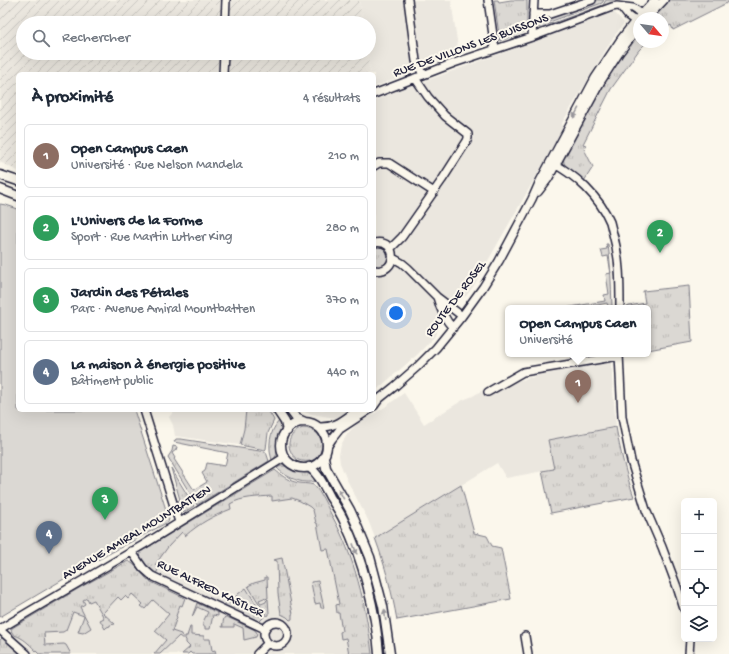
<!DOCTYPE html>
<html lang="fr">
<head>
<meta charset="utf-8">
<style>
	:root { --surface:#fff; --page:#f2f2f3; --text:#1f2937; --muted:#747a83; --line:#e0e1e3; --accent:#db2777 }
	body { margin:0; font-family:"Gochi Hand",sans-serif; background:var(--page); color:var(--text) }
	.controls { position:absolute; right:12px; bottom:12px; display:grid; overflow:hidden; border-radius:6px; box-shadow:0 4px 16px #0002 }
	.controls button { width:36px; height:36px; display:grid; place-items:center; padding:0; border:0; border-bottom:1px solid var(--line); background:var(--surface); color:var(--text); font:20px sans-serif }
	.compass { position:absolute; left:633px; top:12px; width:36px; height:36px; border-radius:50%; background:var(--surface); box-shadow:0 4px 16px #0002; rotate:119deg }
	.you { position:absolute; left:396px; top:313px; width:14px; height:14px; margin:-10px; border:3px solid #fff; border-radius:50%; background:#1a73e8; box-shadow:0 0 0 6px #1a73e833 }
	.badge { display:grid; place-items:center; width:26px; height:26px; border-radius:50%; background:var(--accent); color:#fff; font-size:13px; font-weight:700 }
	.pin { position:absolute; translate:-50% -33px; filter:drop-shadow(0 1px 2px #0008) }
	.pin::after { content:''; position:absolute; top:21px; width:14px; height:12px; background:inherit; clip-path:polygon(0 0,100% 0,50% 100%) }
	.popup { position:absolute; left:505px; top:305px; width:146px; height:52px; box-sizing:border-box; display:grid; place-content:center; border-radius:6px; background:var(--surface); filter:drop-shadow(0 1px 3px #0005); font-size:13px; white-space:nowrap; color:var(--muted) }
	.popup b { font-size:15px; color:var(--text) }
	.popup::after { content:''; position:absolute; left:50%; top:100%; margin-left:-8px; border:8px solid transparent; border-top-color:var(--surface) }
	.list { margin:0; padding:0; list-style:none }
	h2 { display:flex; justify-content:space-between; align-items:center; height:52px; margin:0; padding:0 16px; font-size:17px }
	h2 small { font-size:13px; font-weight:400; color:var(--muted) }
	.list li { display:grid; grid-template-columns:26px 1fr auto; gap:12px; align-items:center; box-sizing:border-box; height:64px; margin:0 8px 8px; padding:0 8px; border:1px solid var(--line); border-radius:6px }
	.list b { display:block; font-size:15px; white-space:nowrap }
	.list p { margin:0; font-size:13px; white-space:nowrap; color:var(--muted) }
	.list em { font-size:13px; font-style:normal; color:var(--muted) }
	.icon { flex:none; width:22px; height:22px; fill:none; stroke:currentColor; stroke-width:2; stroke-linecap:round; stroke-linejoin:round }
	.map { position:relative; flex:none; width:729px; height:654px; overflow:hidden }
	.search { position:absolute; background:var(--surface); box-shadow:0 4px 16px #0002; left:16px; top:16px; width:360px; height:44px; display:flex; align-items:center; gap:10px; box-sizing:border-box; padding:0 14px; border-radius:22px; color:var(--muted); font-size:15px }
	.panel { position:absolute; background:var(--surface); box-shadow:0 4px 16px #0002; left:16px; top:72px; width:360px; height:340px; border-radius:6px }
	.map>svg:first-child { display:block }
</style>
</head>
<body>
<div class="map">
<svg width="729" height="654" viewBox="0 0 729 654">
	<defs>
		<pattern id="industrial-furrows" width="10" height="10" patternUnits="userSpaceOnUse"><rect width="10" height="10" fill="#ebe7df"/><path d="M-1 1l2-2M0 10L10 0M9 11l2-2" fill="none" stroke="#c9c6c0"/></pattern>
		<pattern id="grass-tufts" width="24" height="20" patternUnits="userSpaceOnUse"><rect width="24" height="20" fill="#dbd8d3"/><path d="M3 7l-1-3M5 7V3M7 7l1-3M15 17l-1-3M17 17v-4M19 17l1-3" fill="none" stroke="#bcb9b6"/></pattern>
	</defs>
	<rect width="100%" height="100%" fill="#fbf7ec"/>
	<filter id="ink" filterUnits="userSpaceOnUse"><feTurbulence type="fractalNoise" baseFrequency=".025" numOctaves="2"/><feDisplacementMap in="SourceGraphic" scale="8" xChannelSelector="R" yChannelSelector="G"/><feConvolveMatrix kernelMatrix="1 2 1 2 8 2 1 2 1" color-interpolation-filters="sRGB"/></filter>
	<g filter="url(#ink)">
		<!-- built -->
		<path fill="#ebe7df" d="M 359,0 L 451,0 L 459,54 L 374,87 L 374,74 L 371,74 L 367,53 L 369,53 L 369,23 L 363,23 Z
			M 614,12 L 624,23 L 611,41 L 562,123 L 563,129 L 473,287 L 466,296 L 452,300 L 439,315 L 440,325 L 434,337 L 418,354 L 374,392 L 374,101 L 405,87 L 425,81 Z
			M 612,360 L 612,379 L 616,427 L 549,440 L 554,469 L 506,478 L 497,463 L 375,538 L 368,520 L 347,480 L 340,463 L 339,455 L 341,445 L 348,433 L 356,425 L 385,407 L 404,393 L 424,424 L 463,400 L 473,396 L 486,388 L 489,393 L 513,379 L 515,381 L 527,379 L 530,376 L 531,378 L 534,377 L 534,375 Z
			M 175,410 L 246,410 L 244,429 L 240,445 L 175,436 L 173,425 L 169,417 Z
			M 300,410 L 349,410 L 340,416 L 335,418 L 307,413 Z
			M 277,472 L 284,477 L 295,482 L 314,485 L 327,505 L 335,520 L 347,547 L 361,593 L 367,619 L 372,654 L 0,654 L 0,640 L 11,633 L 11,630 L 12,628 L 126,561 L 129,561 L 132,563 L 140,558 L 141,553 Z"/>
		<!-- industrial -->
		<path fill="url(#industrial-furrows)" d="M 0,0 L 359,0 L 363,23 L 23,23 L 23,53 L 367,53 L 371,74 L 18,74 L 18,171 L 0,162 Z"/>
		<!-- grass -->
		<path fill="url(#grass-tufts)" stroke="#7e7d87" d="M 494,0 L 498,0 L 499,2 L 511,0 L 527,0 L 527,27 L 525,31 L 500,41 Z
			M 596,0 L 604,0 L 602,3 L 552,21 C 546,23 542,22 536,22 L 536,19 L 539,17 L 559,13 Z
			M 606,0 L 613,0 L 620,2 L 545,29 L 539,28 L 536,25 C 542,24 547,25 553,23 L 603,5 Z
			M 667,0 L 729,0 L 729,2 L 673,30 L 671,25 L 663,30 L 663,18 L 651,18 Z
			M 639,33 L 639,42 L 647,42 L 639,50 L 611,89 L 583,144 L 586,145 L 584,149 L 593,167 L 584,181 L 566,166 L 564,163 L 563,156 L 611,68 L 635,37 Z
			M 606,244 L 608,244 C 611,265 611,285 612,307 L 608,307 L 607,303 L 593,306 L 593,308 L 592,308 L 591,306 L 578,308 L 565,308 L 605,301 L 604,295 L 609,294 L 606,274 L 611,273 L 608,256 L 603,257 L 601,250 L 607,249 Z
			M 374,247 C 392,243 392,270 374,266 Z
			M 689,286 L 692,342 L 648,350 L 648,308 L 625,308 L 629,306 L 645,303 L 643,291 Z
			M 246,410 L 268,410 L 274,420 L 268,433 L 266,449 L 265,450 L 240,445 L 244,429 Z
			M 279,421 C 283,431 280,432 278,441 C 276,450 280,452 273,460 L 272,460 C 268,447 269,432 279,421 Z
			M 616,427 C 620,451 626,474 634,497 L 551,513 L 542,471 L 554,469 L 548,440 Z
			M 303,428 C 330,429 326,465 303,461 C 298,461 293,457 291,452 C 285,441 293,431 303,428 Z
			M 176,439 L 181,439 L 266,452 L 269,461 L 197,505 L 168,457 L 172,451 L 173,446 L 177,447 L 176,450 L 172,453 L 175,458 L 174,459 L 194,490 L 207,482 L 202,473 L 205,471 L 207,463 L 225,466 L 228,453 L 174,442 Z
			M 281,466 L 285,466 L 296,471 L 307,473 L 312,476 L 315,481 C 303,485 285,477 277,468 Z
			M 171,468 L 194,506 L 185,512 L 181,511 L 180,507 L 178,508 L 176,501 L 180,500 Z
			M 275,470 C 281,475 287,480 295,482 C 301,484 308,483 314,485 C 321,493 326,504 331,514 C 355,557 366,605 372,654 L 349,654 L 346,638 L 341,639 L 340,632 L 342,631 L 339,613 L 337,613 L 336,605 L 339,604 L 328,549 L 322,550 L 317,523 L 316,523 L 313,510 L 310,507 L 300,501 L 292,498 L 272,501 L 272,496 C 259,497 241,497 230,504 L 231,509 C 213,516 200,523 185,536 L 182,532 L 168,547 L 155,565 L 159,568 L 156,574 L 155,574 C 148,568 136,561 142,551 Z
			M 329,477 L 341,499 L 362,545 L 375,584 L 387,654 L 382,654 L 375,607 L 324,480 Z
			M 461,485 L 474,533 L 487,536 L 492,546 L 501,548 L 511,599 L 397,620 C 392,592 385,565 375,538 Z
			M 282,558 L 293,614 L 292,614 L 292,619 L 290,620 L 287,617 L 281,614 L 278,594 L 277,561 L 273,560 Z
			M 128,561 C 136,564 142,575 149,581 L 185,598 L 182,606 L 180,605 L 176,616 L 177,617 L 172,631 L 181,634 L 181,635 L 183,636 L 183,639 L 179,636 L 160,654 L 154,654 L 166,640 L 155,631 L 169,614 L 153,600 L 145,609 L 141,606 L 143,604 L 132,594 L 128,599 L 125,596 L 121,600 L 118,597 L 103,613 L 115,624 L 110,625 L 110,626 L 107,627 L 105,629 L 100,620 L 104,618 L 94,600 L 89,602 L 87,598 L 83,600 L 85,604 L 80,607 L 91,628 L 83,633 L 78,632 L 84,616 L 73,612 L 66,630 L 63,632 L 44,633 L 45,645 L 64,644 L 66,645 L 71,654 L 39,654 C 34,649 27,641 21,638 C 16,635 13,636 11,630 L 12,628 L 81,587 Z
			M 265,577 L 267,577 L 268,598 L 265,599 L 264,598 L 259,600 L 261,604 L 266,602 L 266,601 L 268,599 L 269,613 L 269,615 L 267,616 L 248,586 L 254,583 L 265,580 Z
			M 318,581 L 324,608 L 321,608 L 320,603 L 315,604 L 311,582 Z
			M 246,588 L 264,617 L 259,622 L 224,606 L 227,601 L 230,603 L 238,594 Z
			M 197,603 L 218,613 L 218,616 L 213,615 L 210,629 L 205,629 L 205,626 L 203,626 L 203,622 L 208,612 L 197,607 L 192,617 Z
			M 225,617 L 227,617 L 255,630 L 257,633 L 256,637 L 244,640 L 243,628 L 234,624 L 234,627 L 222,627 L 224,618 Z
			M 190,627 L 191,627 L 191,635 L 204,636 L 204,639 L 210,639 L 212,650 L 212,651 L 215,650 L 216,654 L 192,654 L 190,652 L 188,654 L 182,654 L 190,647 L 186,643 L 186,640 L 185,639 L 185,636 L 187,636 Z
			M 3,637 L 23,654 L 0,654 L 0,640 Z"/>
		<!-- green -->
		<path fill="#dbd8d3" stroke="#7e7d87" d="M 0,204 L 6,205 L 18,209 L 18,410 L 134,410 L 169,519 L 168,522 L 79,570 L 0,617 Z"/>
		<g fill="none" stroke-linecap="round" stroke-linejoin="round">
			<!-- minor casing -->
			<g stroke="#22223b" stroke-width="10">
				<path id="minor" d="M 408,0 L 416,61 L 423,75
					M 488,0 L 495,49
					M 621,7 L 628,16 L 635,21
					M 533,14 L 550,14 L 592,0
					M 647,18 L 664,0
					M 225,23 L 226,0
					M 532,37 L 534,0
					M 223,74 L 224,53
					M 374,94 L 454,63 L 532,37 L 612,7 L 617,6 L 633,8 L 642,14 L 642,18
					M 552,163 C 575,174 600,198 610,222 C 611,226 612,230 613,234 C 620,258 620,283 620,308
					M 374,166 L 379,163 L 389,163 L 434,192
					M 538,192 L 548,179 L 601,81 L 619,53 L 639,27
					M 374,243 C 399,238 398,275 374,270
					M 390,249 L 402,237 L 442,180 L 467,141 L 468,138 L 468,134 L 445,116 L 428,97 L 415,78
					M 393,258 L 402,263 L 408,268 L 437,297 L 462,316
					M 437,297 C 440,308 445,320 453,328
					M 619,354 L 622,417 L 631,461 L 646,510 L 662,547 L 677,587 L 684,609
					M 488,392 L 523,372 L 619,356
					M 374,406 L 379,399 L 394,387 L 417,367 L 436,348 L 462,316 L 483,287 L 499,261 L 532,199 L 540,181 L 595,78 L 621,39 L 635,21 L 655,0
					M 144,410 L 179,522
					M 318,427 C 336,428 344,419 357,410
					M 327,447 L 332,439 L 340,429 L 369,410
					M 131,551 L 143,568 L 152,576 L 265,629
					M264 634a12 12 0 1 1 24 0a12 12 0 1 1-24 0Z
					M 0,629 L 30,611 L 143,545 L 285,457
					M 0,630 L 27,654
					M 525,636 L 528,654
					M 257,654 L 268,643
					M 689,654 L 690,639"/>
			</g>
			<!-- major casing -->
			<g stroke="#22223b" stroke-width="11">
				<path id="major" d="M 0,175 L 18,181
					M 0,189 L 18,196
					M 277,410 L 285,422 L 287,431
					M 290,410 L 296,418 L 305,422
					M281 445a23 23 0 1 1 46 0a23 23 0 1 1-46 0Z
					M 324,457 L 326,468 L 350,510 L 355,521 L 370,557 L 383,606 L 390,654
					M 309,467 C 319,474 324,486 330,497 C 335,505 340,512 344,521 C 363,560 376,611 379,654"/>
			</g>
			<!-- minor -->
			<use href="#minor" stroke="#fbf7ec" stroke-width="7"/>
			<!-- major -->
			<use href="#major" stroke="#fbf7ec" stroke-width="8"/>
		</g>
		<!-- one-way arrows -->
		<defs><path id="oneway-solid" d="M-6-.8H1V-3.2L6.5 0L1 3.2V.8H-6Z"/></defs>
		<g fill="#99979c">
			<use href="#oneway-solid" transform="translate(576 113) rotate(118)"/>
			<use href="#oneway-solid" transform="translate(341 494) rotate(-118)"/>
			<use href="#oneway-solid" transform="translate(355 549) rotate(70)"/>
			<use href="#oneway-solid" transform="translate(385 615) rotate(-98)"/>
		</g>
	</g>
	<g text-anchor="middle" dominant-baseline="central" stroke-width="4" stroke-linejoin="round" paint-order="stroke">
		<!-- street labels -->
		<g font-size="13" fill="#22223b" stroke="#fbf7ec">
			<text transform="translate(471 46) rotate(-20)">RUE DE VILLONS LES BUISSONS</text>
			<text transform="translate(456 299) rotate(-53)">ROUTE DE ROSEL</text>
			<text transform="translate(137 533) rotate(-31)">AVENUE AMIRAL MOUNTBATTEN</text>
			<text transform="translate(210 589) rotate(26)">RUE ALFRED KASTLER</text>
		</g>
	</g>
</svg>
<div class="controls">
<button>+</button>
<button>−</button>
<button><svg class="icon" aria-label="locate" viewBox="0 0 24 24"><circle cx="12" cy="12" r="6"/><path d="M12 2v4M12 18v4M2 12h4M18 12h4"/></svg></button>
<button><svg class="icon" aria-label="layers" viewBox="0 0 24 24"><path d="M12 4l9 5-9 5-9-5zM3 14l9 5 9-5"/></svg></button>
</div>
<svg class="compass" viewBox="-18 -18 36 36"><path d="M0-13l5 13h-10z" fill="#e53935"/><path d="M0 13l5-13h-10z" fill="#747a83"/></svg>
<div class="you"></div>
<div class="pin badge" style="left:578px;top:403px;background:#8d6e63">1</div>
<div class="popup"><b>Open Campus Caen</b>Université</div>
<div class="pin badge" style="left:660px;top:253px;background:#2e9e5b">2</div>
<div class="pin badge" style="left:105px;top:520px;background:#2e9e5b">3</div>
<div class="pin badge" style="left:49px;top:554px;background:#5c6f8a">4</div>
<div class="search"><svg class="icon" aria-label="search" viewBox="0 0 24 24"><circle cx="10" cy="10" r="6"/><path d="M15 15l6 6"/></svg>Rechercher</div>
<section class="panel">
<h2>À proximité<small>4 résultats</small></h2>
<ul class="list">
<li><span class="badge" style="background:#8d6e63">1</span><div><b>Open Campus Caen</b><p>Université · Rue Nelson Mandela</p></div><em>210 m</em></li>
<li><span class="badge" style="background:#2e9e5b">2</span><div><b>L'Univers de la Forme</b><p>Sport · Rue Martin Luther King</p></div><em>280 m</em></li>
<li><span class="badge" style="background:#2e9e5b">3</span><div><b>Jardin des Pétales</b><p>Parc · Avenue Amiral Mountbatten</p></div><em>370 m</em></li>
<li><span class="badge" style="background:#5c6f8a">4</span><div><b>La maison à énergie positive</b><p>Bâtiment public</p></div><em>440 m</em></li>
</ul>
</section>
</div>
</body>
</html>
